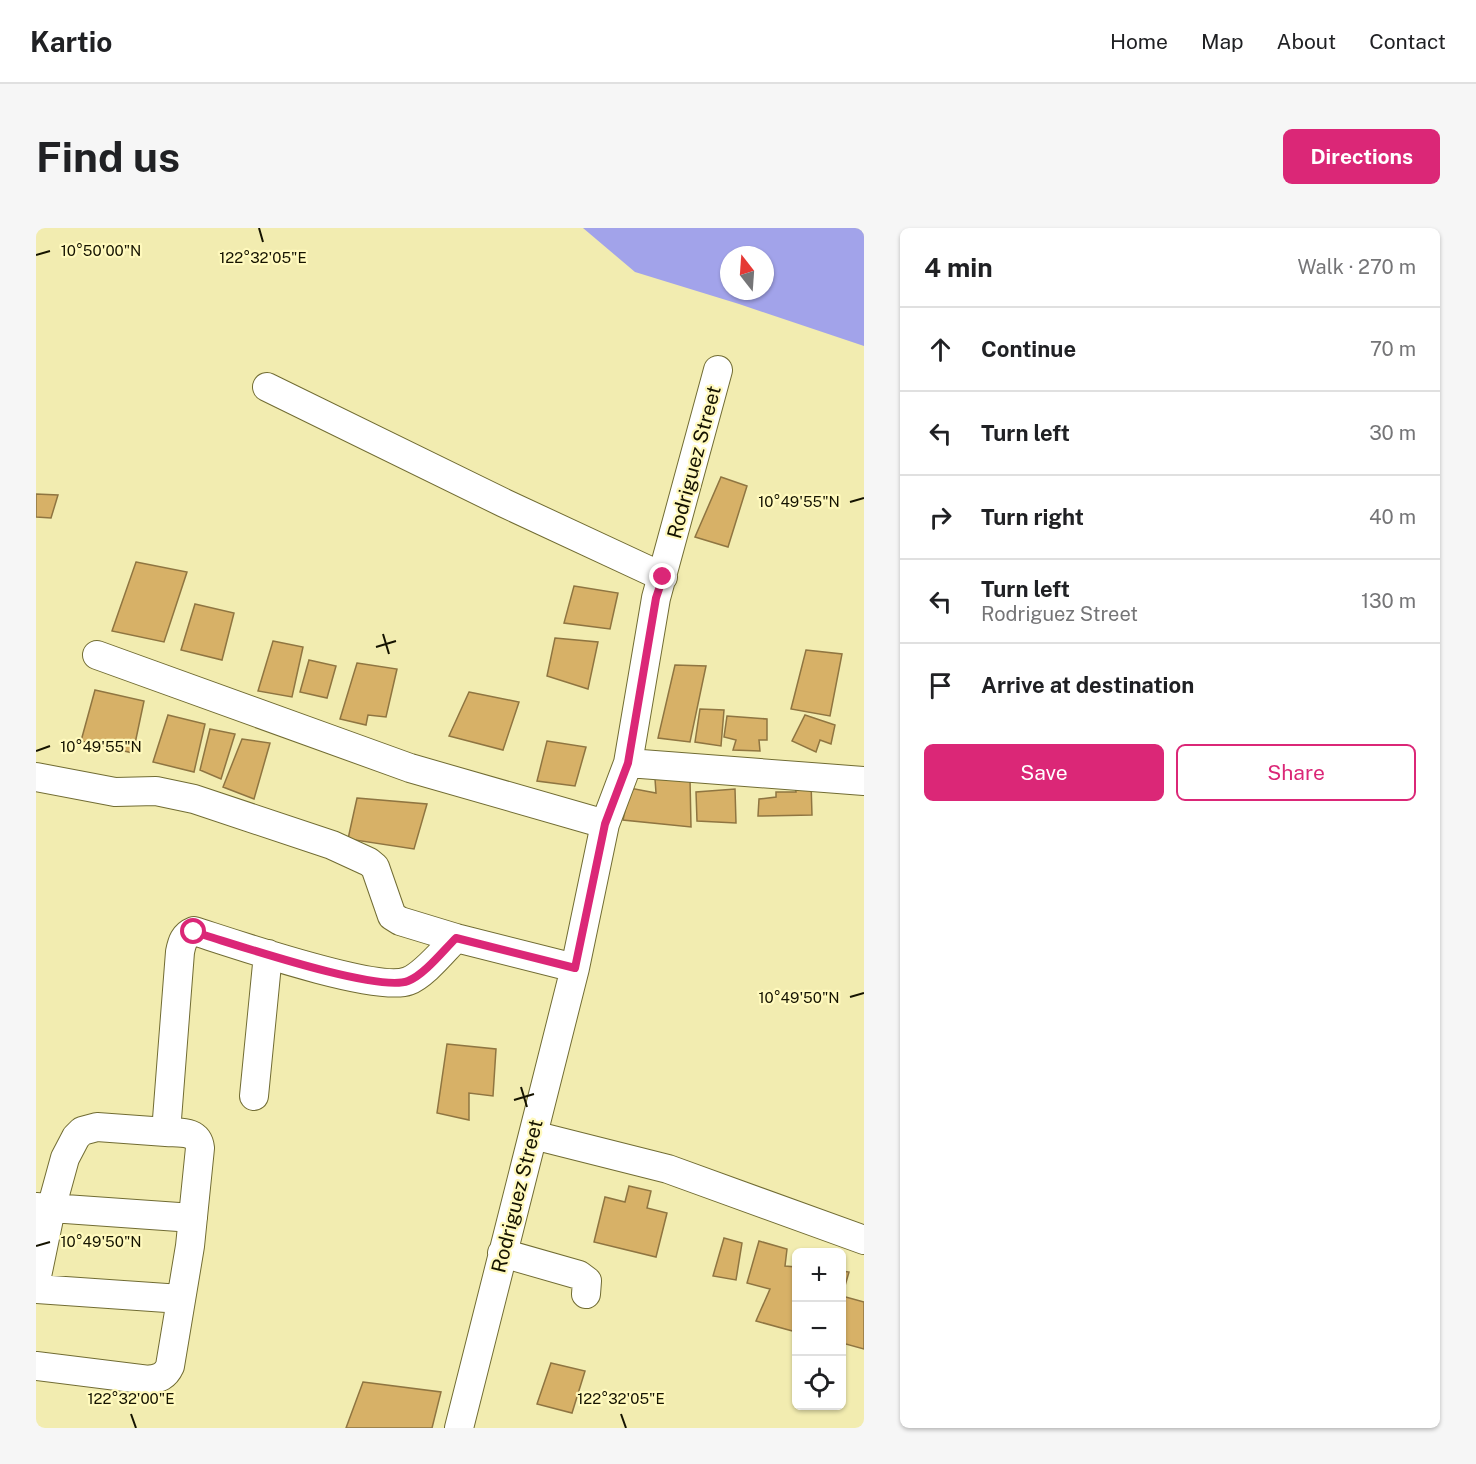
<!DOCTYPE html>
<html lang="en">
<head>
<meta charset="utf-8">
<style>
	:root { --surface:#fff; --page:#f6f6f6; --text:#202124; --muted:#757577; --line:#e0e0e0; --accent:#db2777 }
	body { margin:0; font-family:"Public Sans",sans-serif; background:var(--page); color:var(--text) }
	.controls { position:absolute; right:18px; bottom:18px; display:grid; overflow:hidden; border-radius:9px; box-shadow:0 2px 4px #0004 }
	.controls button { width:54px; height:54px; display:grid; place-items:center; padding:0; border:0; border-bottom:2px solid var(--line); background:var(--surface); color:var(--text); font:30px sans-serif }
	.compass { position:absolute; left:684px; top:18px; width:54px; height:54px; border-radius:50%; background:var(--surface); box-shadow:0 2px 4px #0004; rotate:343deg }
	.stop { position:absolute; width:18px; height:18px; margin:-14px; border:4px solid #db2777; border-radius:50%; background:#fff }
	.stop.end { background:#db2777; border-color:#fff; box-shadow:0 2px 6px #0008 }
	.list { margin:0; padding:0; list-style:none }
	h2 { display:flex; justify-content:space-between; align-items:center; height:78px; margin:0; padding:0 24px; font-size:26px }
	h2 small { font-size:20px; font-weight:400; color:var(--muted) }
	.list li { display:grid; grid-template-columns:39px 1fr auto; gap:18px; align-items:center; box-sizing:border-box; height:84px; padding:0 24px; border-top:2px solid var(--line) }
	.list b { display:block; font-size:22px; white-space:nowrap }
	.list p { margin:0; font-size:20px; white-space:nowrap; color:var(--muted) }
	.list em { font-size:20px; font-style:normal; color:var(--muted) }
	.actions { display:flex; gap:12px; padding:18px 24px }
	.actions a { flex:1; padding:14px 0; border:2px solid var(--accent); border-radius:9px; text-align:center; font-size:21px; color:var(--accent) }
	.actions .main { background:var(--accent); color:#fff }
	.icon { flex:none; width:33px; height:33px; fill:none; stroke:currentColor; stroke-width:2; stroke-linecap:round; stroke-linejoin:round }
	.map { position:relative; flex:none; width:828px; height:1200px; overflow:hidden; border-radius:9px }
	header { display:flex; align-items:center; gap:36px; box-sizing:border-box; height:84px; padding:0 30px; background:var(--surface); border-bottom:2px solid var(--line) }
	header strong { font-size:28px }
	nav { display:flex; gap:33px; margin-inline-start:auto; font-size:21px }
	.intro { display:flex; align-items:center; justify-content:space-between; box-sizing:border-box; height:144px; padding:0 36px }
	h1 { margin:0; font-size:42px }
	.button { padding:15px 27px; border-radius:9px; background:var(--accent); color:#fff; font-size:21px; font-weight:700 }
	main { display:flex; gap:36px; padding:0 36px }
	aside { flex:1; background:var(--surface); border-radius:9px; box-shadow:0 2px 4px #0004 }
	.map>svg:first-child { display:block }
</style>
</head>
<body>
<header>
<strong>Kartio</strong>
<nav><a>Home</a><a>Map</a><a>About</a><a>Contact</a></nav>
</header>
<div class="intro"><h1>Find us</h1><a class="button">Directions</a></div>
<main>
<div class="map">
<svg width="828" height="1200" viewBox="0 0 828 1200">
	<rect width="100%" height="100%" fill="#f2ecb0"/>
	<!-- water -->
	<path fill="#a2a3ea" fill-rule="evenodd" d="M 547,0 L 828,0 L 828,118 L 703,76 L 599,44 ZM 693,27 L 729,27 L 729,63 L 693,63 Z"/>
	<!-- building -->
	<path fill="#d7b167" stroke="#8f7541" stroke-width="1.5" d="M 685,249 L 711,258 L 692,319 L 659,309 Z
		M 0,266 L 22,267 L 15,290 L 0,289 Z
		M 100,334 L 151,344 L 128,414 L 76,403 Z
		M 538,358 L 582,365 L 574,401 L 528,395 Z
		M 159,376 L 198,385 L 186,432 L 145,422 Z
		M 519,410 L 562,414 L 552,461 L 511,448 Z
		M 237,413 L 267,419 L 256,469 L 222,463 Z
		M 770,422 L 806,426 L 794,488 L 755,481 Z
		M 273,432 L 300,438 L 291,470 L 264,464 Z
		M 321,435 L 361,441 L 350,489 L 332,487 L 330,497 L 304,491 Z
		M 639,437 L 670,438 L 654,514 L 622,510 Z
		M 59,462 L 108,473 L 97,525 L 45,513 Z
		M 433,464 L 483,474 L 467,522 L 413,508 Z
		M 664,481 L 688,482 L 685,518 L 659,514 Z
		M 132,487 L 169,496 L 158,544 L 117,534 Z
		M 769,487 L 799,497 L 795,516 L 784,512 L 780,524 L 756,513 Z
		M 691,488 L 731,491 L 731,512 L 723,512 L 724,523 L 697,522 L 700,512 L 688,509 Z
		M 174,501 L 199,506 L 185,551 L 164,542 Z
		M 206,511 L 234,515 L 218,571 L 187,559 Z
		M 511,513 L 550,519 L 539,558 L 501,553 Z
		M 619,551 L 654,551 L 655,599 L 587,592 L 594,560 L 620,565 Z
		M 759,554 L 775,554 L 776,587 L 722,588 L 723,571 L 740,569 L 740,564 L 760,564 Z
		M 699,561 L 700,595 L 661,593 L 660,564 Z
		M 321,570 L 391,576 L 378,621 L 312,611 Z
		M 411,816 L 460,821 L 457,868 L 433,865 L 433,892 L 401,885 Z
		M 593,958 L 615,963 L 611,980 L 631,985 L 620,1029 L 558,1014 L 569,969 L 589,974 Z
		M 688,1010 L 706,1015 L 700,1052 L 677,1048 Z
		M 723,1013 L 751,1021 L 749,1038 L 760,1039 L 760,1104 L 720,1093 L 734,1061 L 711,1055 Z
		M 806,1043 L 813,1044 L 806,1068 L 828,1074 L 828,1121 L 806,1115 Z
		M 515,1135 L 549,1143 L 536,1185 L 501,1176 Z
		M 327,1154 L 405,1164 L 396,1200 L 310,1200 Z"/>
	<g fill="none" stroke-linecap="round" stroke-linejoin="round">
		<!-- minor casing -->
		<g stroke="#716c33" stroke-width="30">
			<path id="minor" d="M 231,159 L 468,275 L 627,349
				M 61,427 L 374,540 L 569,596
				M 592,535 L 828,553
				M 0,549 L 79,564 L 120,563 L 158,571 L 296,617 L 333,634 L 339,639 L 356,688 L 364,693 L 420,710 L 539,740
				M 218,868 L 232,726
				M 497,907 L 632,941 L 828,1012
				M 0,979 L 157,990
				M 466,1025 L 543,1047 L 551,1053 L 550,1066
				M 0,1053 L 15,981 L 29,930 L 40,909 L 46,903 L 61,899 L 130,904 L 144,724 C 146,714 148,707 158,703 C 196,715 341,765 372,753 C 388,747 407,723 420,710
				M 0,1061 L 145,1071
				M 0,1138 L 113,1152 C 123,1150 129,1149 134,1138 L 154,1018 L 164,920 C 162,902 144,905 130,904
				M 423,1200 L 539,740 L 569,596 L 592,535 L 620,370 L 682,142"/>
		</g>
		<!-- minor -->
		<use href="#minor" stroke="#fff" stroke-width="28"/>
	</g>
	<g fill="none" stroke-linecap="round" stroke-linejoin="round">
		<!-- route -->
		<path stroke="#db2777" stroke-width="8" d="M 158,704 C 196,715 341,765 372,753 C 388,747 407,723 420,710 L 539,740 L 569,596 L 592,535 L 620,370 L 627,349"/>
	</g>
	<!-- ticks -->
	<path fill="none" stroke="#151300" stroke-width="2" d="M 223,0 L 227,14M 0,27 L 14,23M 814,274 L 828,270M 347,406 L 353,426M 340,419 L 360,413M 0,523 L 14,518M 814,769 L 828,765M 485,859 L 491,879M 478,872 L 498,866M 0,1018 L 14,1014M 95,1186 L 100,1200M 585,1186 L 590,1200"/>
	<g text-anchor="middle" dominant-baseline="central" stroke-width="4.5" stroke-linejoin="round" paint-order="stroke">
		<!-- street labels -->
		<g font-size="20" fill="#151300" stroke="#fff9bd">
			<text transform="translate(658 234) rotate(-75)">Rodriguez Street</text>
			<text transform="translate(481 968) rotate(-76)">Rodriguez Street</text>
		</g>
	</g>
	<g font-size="15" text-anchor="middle" fill="#151300" stroke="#fff9bd" stroke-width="4.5" stroke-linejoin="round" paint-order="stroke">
		<text x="65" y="28">10°50'00"N</text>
		<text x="227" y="35">122°32'05"E</text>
		<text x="763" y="279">10°49'55"N</text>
		<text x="65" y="524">10°49'55"N</text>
		<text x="763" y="775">10°49'50"N</text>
		<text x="65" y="1019">10°49'50"N</text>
		<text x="95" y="1176">122°32'00"E</text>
		<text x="585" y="1176">122°32'05"E</text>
	</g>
</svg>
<div class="controls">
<button>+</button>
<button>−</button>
<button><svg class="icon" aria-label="locate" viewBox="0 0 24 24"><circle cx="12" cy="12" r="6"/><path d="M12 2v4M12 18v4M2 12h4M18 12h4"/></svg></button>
</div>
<svg class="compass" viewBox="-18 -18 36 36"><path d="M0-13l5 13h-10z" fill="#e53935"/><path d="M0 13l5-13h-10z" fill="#757577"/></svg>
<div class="stop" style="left:158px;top:704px"></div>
<div class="stop end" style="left:627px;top:349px"></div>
</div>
<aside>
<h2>4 min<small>Walk · 270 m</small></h2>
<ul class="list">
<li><svg class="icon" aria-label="ahead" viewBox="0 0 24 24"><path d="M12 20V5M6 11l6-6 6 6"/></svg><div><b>Continue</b></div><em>70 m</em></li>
<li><svg class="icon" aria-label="left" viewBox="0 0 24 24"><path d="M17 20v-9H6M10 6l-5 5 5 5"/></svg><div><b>Turn left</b></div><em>30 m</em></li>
<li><svg class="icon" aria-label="right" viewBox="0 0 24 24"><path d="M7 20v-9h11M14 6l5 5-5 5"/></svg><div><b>Turn right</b></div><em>40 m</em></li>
<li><svg class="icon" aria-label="left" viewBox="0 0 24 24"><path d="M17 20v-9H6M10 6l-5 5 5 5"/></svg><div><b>Turn left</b><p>Rodriguez Street</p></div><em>130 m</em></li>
<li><svg class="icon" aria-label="arrive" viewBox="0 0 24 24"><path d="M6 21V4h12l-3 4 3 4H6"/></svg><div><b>Arrive at destination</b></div></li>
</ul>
<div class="actions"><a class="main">Save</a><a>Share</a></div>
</aside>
</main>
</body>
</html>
